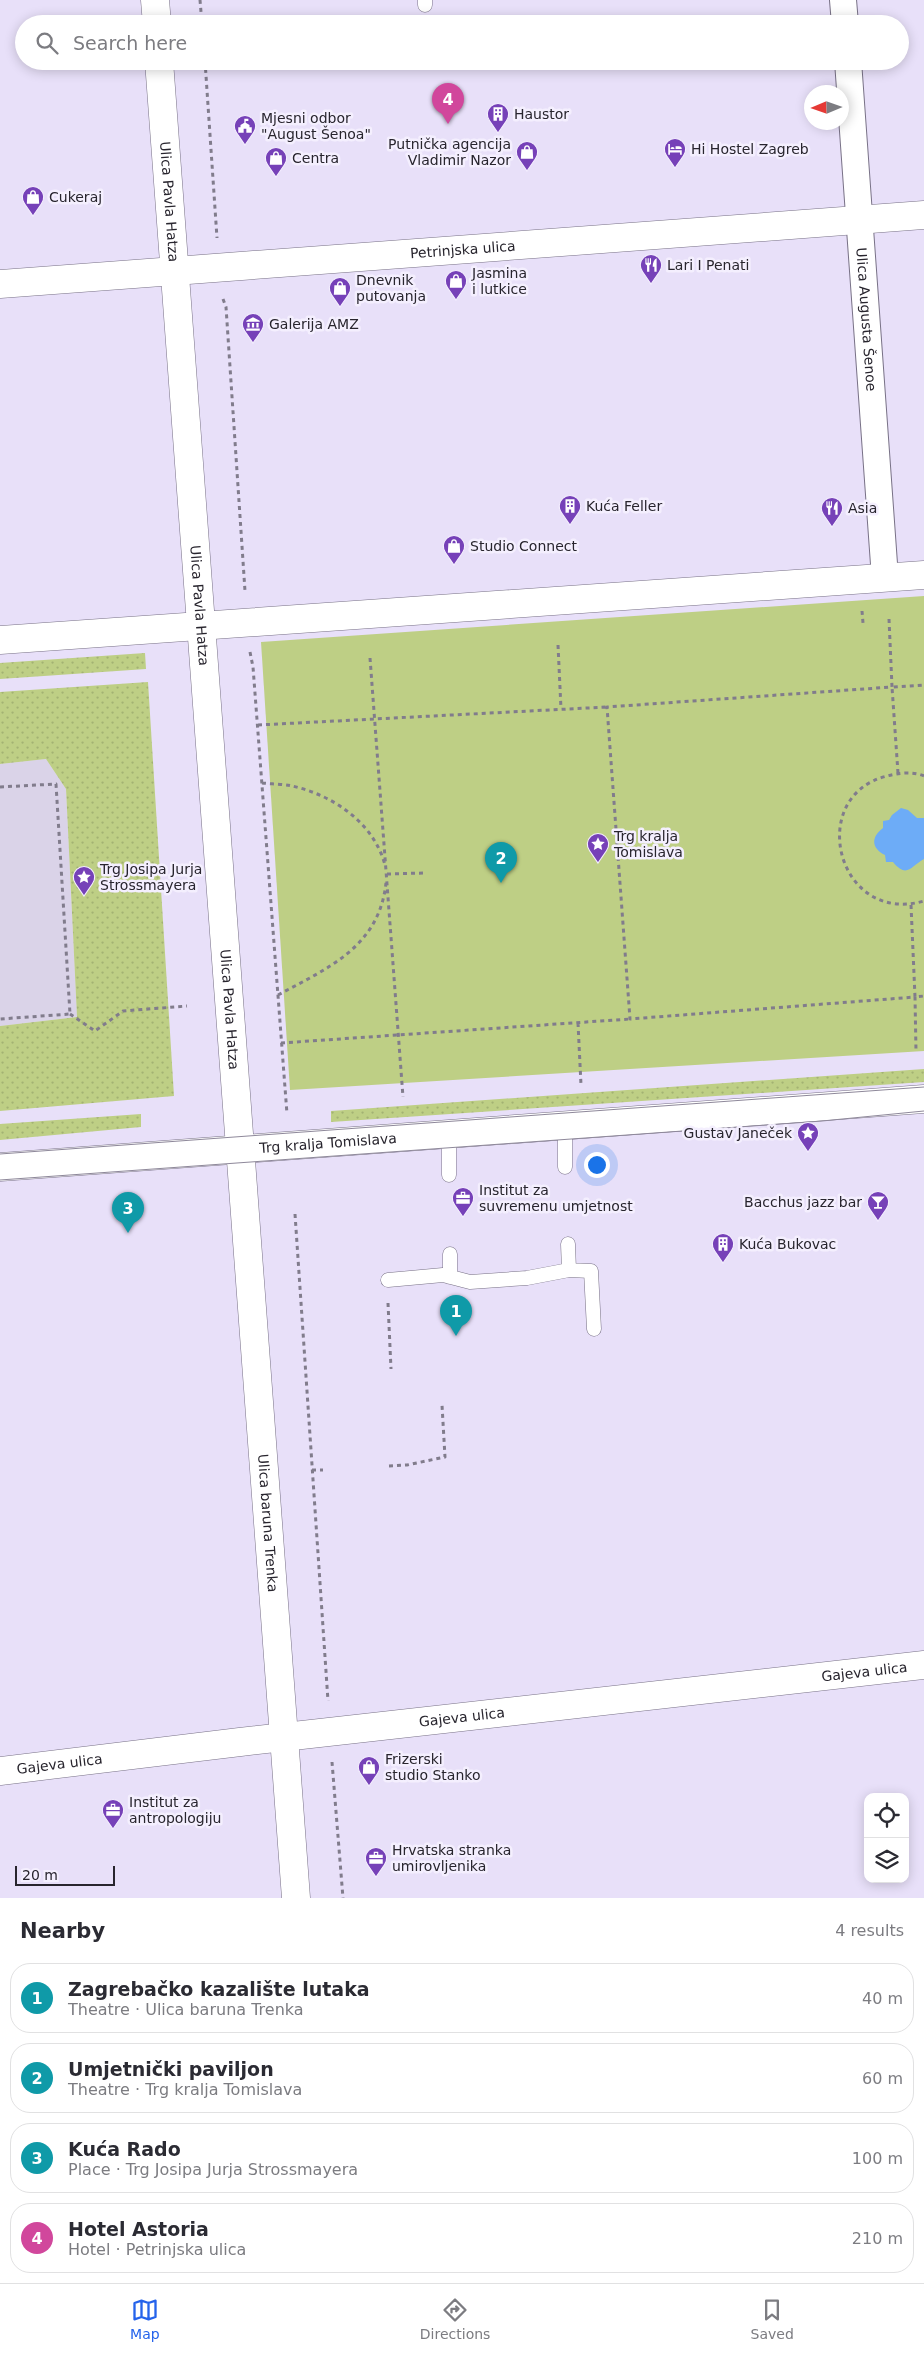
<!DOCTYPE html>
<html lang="en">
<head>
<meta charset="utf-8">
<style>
	:root { --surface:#fff; --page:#f7f7f7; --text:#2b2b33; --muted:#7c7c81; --line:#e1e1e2; --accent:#2563eb }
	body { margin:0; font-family:"DejaVu Sans",sans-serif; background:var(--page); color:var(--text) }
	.controls { position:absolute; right:15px; bottom:15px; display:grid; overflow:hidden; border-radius:10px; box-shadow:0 2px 12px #0003 }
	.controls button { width:45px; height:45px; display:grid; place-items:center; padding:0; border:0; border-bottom:1px solid var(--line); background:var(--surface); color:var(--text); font:25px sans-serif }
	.compass { position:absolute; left:804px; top:85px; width:45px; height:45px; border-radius:50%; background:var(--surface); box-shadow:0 2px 12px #0003; rotate:268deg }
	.scale { position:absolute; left:15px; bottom:12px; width:100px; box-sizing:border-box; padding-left:5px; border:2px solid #28252e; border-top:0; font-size:14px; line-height:18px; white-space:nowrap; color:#28252e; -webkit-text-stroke:4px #f4effe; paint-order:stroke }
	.you { position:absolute; left:596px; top:1164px; width:18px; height:18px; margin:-12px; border:4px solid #fff; border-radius:50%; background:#1a73e8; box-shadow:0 0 0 8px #1a73e833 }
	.badge { display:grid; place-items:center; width:32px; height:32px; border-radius:50%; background:var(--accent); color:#fff; font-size:16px; font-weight:700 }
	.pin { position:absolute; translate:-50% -41px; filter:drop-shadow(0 1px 2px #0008) }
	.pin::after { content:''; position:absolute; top:26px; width:18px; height:15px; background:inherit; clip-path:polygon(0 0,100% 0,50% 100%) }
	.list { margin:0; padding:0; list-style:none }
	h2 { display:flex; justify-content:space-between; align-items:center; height:65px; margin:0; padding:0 20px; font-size:21px }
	h2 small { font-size:16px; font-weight:400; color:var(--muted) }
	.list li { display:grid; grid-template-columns:32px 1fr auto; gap:15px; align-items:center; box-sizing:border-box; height:70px; margin:0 10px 10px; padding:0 10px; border:1px solid var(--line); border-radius:20px }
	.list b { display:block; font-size:19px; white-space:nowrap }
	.list p { margin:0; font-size:16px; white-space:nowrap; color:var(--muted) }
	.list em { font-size:16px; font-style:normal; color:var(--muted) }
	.icon { flex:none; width:28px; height:28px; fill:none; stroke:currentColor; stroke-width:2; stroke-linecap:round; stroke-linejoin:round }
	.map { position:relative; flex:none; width:924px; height:1898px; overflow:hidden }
	.search { position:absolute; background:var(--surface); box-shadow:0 2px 12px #0003; left:15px; right:15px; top:15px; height:55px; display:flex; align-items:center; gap:12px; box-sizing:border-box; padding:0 18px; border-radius:28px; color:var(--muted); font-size:19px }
	.sheet { height:385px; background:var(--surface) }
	nav { display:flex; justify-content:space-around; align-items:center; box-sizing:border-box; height:70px; border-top:1px solid var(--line); background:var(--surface); font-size:14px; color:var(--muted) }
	nav a { display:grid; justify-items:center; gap:2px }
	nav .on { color:var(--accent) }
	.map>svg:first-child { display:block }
</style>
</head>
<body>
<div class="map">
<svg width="924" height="1898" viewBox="0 0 924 1898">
	<defs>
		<pattern id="grass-dots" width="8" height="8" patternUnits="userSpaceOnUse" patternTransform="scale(1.25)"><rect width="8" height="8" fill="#becf85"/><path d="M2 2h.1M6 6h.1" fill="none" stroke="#a3b273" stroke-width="1.8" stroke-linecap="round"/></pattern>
	</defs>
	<rect width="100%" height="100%" fill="#e8e0f9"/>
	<!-- commercial -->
	<path fill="#dad3e8" d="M 46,759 L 66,789 L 77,1017 L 0,1026 L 0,764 Z"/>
	<!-- grass -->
	<path fill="url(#grass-dots)" d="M 145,653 L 146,669 L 0,679 L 0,663 Z
		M 148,682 L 174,1096 L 0,1111 L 0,1026 L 77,1017 L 66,789 L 46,759 L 0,764 L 0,692 Z
		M 924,1069 L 924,1082 L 331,1122 L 331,1111 Z
		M 141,1114 L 141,1127 L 0,1140 L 0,1124 Z"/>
	<!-- park -->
	<path fill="#becf85" d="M 924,596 L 924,1051 L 290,1090 L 261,642 Z"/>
	<!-- water -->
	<path fill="#6dacf7" d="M 901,808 L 908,810 L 917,818 L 924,818 L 924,859 C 911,866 907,879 893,862 L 886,862 L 885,855 C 871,848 871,837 883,828 L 883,821 L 889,820 L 892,815 Z"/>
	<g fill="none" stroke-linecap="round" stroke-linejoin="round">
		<!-- service casing -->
		<g stroke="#787186" stroke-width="15">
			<path id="service" d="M 425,0 L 425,5
				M 565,1125 L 565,1167
				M 449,1175 L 449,1134
				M 568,1244 L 569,1270 L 591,1271 L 594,1329
				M 450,1254 L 450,1277
				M 388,1280 L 443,1275 L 470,1282 L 527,1278 L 569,1270"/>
		</g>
		<!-- minor casing -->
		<g stroke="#787186" stroke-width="28">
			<g id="minor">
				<path d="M 843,0 L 845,24"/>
				<path id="s1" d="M 848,61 L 885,578"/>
			</g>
		</g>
		<!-- tertiary casing -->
		<g stroke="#787186" stroke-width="29">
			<g id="tertiary">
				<path id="s2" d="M 0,284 L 924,215"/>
				<path d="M 0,640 L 924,575"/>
				<path id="s3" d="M 0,1167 L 924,1099"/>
				<path id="s4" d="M 0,1771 L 240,1742 L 924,1665"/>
			</g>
		</g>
		<!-- secondary casing -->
		<g stroke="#787186" stroke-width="29">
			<g id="secondary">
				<path d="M 155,0 L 157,24"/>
				<path id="s5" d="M 159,61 L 296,1898"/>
			</g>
		</g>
		<!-- path -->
		<path stroke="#817c8c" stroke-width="3" stroke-dasharray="4 4" stroke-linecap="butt" d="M 200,0 L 202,24
			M 205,61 L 217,238
			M 223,299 L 226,307 L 245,591
			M 862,611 L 863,623
			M 889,619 L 892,687 L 607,707 L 630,1019 L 915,997 L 916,1051
			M 558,645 L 561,709
			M 250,652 L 253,667 L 287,1114
			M 370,658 L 403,1097
			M 258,725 L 607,707
			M 898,773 L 892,687 L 924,685
			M 924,776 C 913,771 898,773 887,776 C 805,796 837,926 924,901
			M 262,783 C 272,784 283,784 292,786 C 333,795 374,823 385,865
			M 0,787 L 56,784 L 70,1014 L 0,1019
			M 387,874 L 425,873
			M 911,905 L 915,997 L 924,996
			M 278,995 C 328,968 379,947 386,883
			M 70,1014 L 95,1031 L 123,1011 L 187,1006
			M 578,1023 L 581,1085
			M 281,1043 L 630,1019
			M 295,1214 L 328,1701
			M 388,1303 L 391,1369
			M 389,1466 L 407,1465 L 445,1457 L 442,1405
			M 312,1470 L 323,1470
			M 332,1762 L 343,1898"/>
		<!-- service -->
		<use href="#service" stroke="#fff" stroke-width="14"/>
		<!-- minor -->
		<use href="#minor" stroke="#fff" stroke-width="26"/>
		<!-- tertiary -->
		<use href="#tertiary" stroke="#fff" stroke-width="28"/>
		<!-- secondary -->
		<use href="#secondary" stroke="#fff" stroke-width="28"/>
		<!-- tram -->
		<path stroke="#8e889a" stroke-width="1" d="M 0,1154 L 924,1087
			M 0,1180 L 822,1121 L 924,1111"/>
	</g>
	<!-- icons -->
	<defs>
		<g id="building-pin" transform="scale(1.125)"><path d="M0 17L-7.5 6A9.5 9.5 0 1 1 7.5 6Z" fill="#7641b8" stroke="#f4effe"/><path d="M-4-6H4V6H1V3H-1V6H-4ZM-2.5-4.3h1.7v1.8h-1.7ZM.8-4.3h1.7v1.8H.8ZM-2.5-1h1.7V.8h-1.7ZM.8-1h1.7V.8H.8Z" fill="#fff"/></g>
		<g id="civic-pin" transform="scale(1.125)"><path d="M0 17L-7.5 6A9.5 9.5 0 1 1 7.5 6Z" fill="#7641b8" stroke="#f4effe"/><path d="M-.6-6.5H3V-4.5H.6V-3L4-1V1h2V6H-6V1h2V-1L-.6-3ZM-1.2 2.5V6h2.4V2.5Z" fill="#fff"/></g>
		<g id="hotel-pin" transform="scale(1.125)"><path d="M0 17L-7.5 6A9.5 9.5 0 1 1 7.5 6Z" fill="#7641b8" stroke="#f4effe"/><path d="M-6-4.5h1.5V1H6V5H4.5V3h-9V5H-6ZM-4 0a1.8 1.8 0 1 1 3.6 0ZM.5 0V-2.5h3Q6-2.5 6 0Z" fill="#fff"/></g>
		<g id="shop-pin" transform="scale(1.125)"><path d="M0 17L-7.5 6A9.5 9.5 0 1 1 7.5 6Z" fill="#7641b8" stroke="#f4effe"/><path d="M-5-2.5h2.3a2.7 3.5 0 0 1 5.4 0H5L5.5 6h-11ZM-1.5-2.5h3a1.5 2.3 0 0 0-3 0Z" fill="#fff"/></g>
		<g id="restaurant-pin" transform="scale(1.125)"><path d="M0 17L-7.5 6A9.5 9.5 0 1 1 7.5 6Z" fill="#7641b8" stroke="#f4effe"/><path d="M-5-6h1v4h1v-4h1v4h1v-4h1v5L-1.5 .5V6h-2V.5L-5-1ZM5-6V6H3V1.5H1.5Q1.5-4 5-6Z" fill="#fff"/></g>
		<g id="museum-pin" transform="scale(1.125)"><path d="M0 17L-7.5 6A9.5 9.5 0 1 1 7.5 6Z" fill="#7641b8" stroke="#f4effe"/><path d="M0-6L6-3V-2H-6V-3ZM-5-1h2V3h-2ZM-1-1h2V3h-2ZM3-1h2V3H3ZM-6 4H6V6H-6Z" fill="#fff"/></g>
		<g id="sight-pin" transform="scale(1.125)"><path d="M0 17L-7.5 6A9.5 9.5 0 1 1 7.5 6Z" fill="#7641b8" stroke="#f4effe"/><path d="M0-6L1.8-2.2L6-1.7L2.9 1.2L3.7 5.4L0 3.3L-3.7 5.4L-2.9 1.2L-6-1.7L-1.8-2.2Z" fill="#fff"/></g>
		<g id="office-pin" transform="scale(1.125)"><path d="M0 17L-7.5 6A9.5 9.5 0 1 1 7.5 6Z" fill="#7641b8" stroke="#f4effe"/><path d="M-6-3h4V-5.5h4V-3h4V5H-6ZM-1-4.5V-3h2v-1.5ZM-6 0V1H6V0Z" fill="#fff"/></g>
		<g id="bar-pin" transform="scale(1.125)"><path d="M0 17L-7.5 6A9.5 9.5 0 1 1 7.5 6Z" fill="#7641b8" stroke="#f4effe"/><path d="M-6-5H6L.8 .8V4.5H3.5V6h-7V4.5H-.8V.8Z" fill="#fff"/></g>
	</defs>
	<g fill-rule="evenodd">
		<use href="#building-pin" x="498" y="114"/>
		<use href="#civic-pin" x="245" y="126"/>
		<use href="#hotel-pin" x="675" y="149"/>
		<use href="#shop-pin" x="527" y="152"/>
		<use href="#shop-pin" x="276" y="158"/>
		<use href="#shop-pin" x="33" y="197"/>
		<use href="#restaurant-pin" x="651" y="265"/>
		<use href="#shop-pin" x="456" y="281"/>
		<use href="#shop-pin" x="340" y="288"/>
		<use href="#museum-pin" x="253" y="324"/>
		<use href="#building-pin" x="570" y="506"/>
		<use href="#restaurant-pin" x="832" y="508"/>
		<use href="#shop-pin" x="454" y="546"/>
		<use href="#sight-pin" x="598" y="844"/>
		<use href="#sight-pin" x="84" y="877"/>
		<use href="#sight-pin" x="808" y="1133"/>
		<use href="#office-pin" x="463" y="1198"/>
		<use href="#bar-pin" x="878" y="1202"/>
		<use href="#building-pin" x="723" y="1244"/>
		<use href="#shop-pin" x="369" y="1767"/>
		<use href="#office-pin" x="113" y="1810"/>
		<use href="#office-pin" x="376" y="1858"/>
	</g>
	<g text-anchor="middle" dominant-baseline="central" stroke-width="5" stroke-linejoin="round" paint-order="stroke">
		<!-- poi labels -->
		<g font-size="14" fill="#28252e" stroke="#f4effe" text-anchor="start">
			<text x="514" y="114">Haustor</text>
			<text x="261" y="118">Mjesni odbor<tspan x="261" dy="16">"August Šenoa"</tspan></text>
			<text x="511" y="144" text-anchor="end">Putnička agencija<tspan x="511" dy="16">Vladimir Nazor</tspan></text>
			<text x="691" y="149">Hi Hostel Zagreb</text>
			<text x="292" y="158">Centra</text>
			<text x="49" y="197">Cukeraj</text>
			<text x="667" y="265">Lari I Penati</text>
			<text x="472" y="273">Jasmina<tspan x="472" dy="16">i lutkice</tspan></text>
			<text x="356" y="280">Dnevnik<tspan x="356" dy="16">putovanja</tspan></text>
			<text x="269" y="324">Galerija AMZ</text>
			<text x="586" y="506">Kuća Feller</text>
			<text x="848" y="508">Asia</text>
			<text x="470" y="546">Studio Connect</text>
			<text x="614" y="836">Trg kralja<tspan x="614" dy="16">Tomislava</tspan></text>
			<text x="100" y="869">Trg Josipa Jurja<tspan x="100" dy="16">Strossmayera</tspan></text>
			<text x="792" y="1133" text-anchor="end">Gustav Janeček</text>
			<text x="479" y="1190">Institut za<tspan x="479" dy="16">suvremenu umjetnost</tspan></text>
			<text x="862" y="1202" text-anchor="end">Bacchus jazz bar</text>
			<text x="739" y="1244">Kuća Bukovac</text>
			<text x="385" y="1759">Frizerski<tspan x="385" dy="16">studio Stanko</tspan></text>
			<text x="129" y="1802">Institut za<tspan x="129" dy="16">antropologiju</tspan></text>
			<text x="392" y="1850">Hrvatska stranka<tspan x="392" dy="16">umirovljenika</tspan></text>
		</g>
		<!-- street labels -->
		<g font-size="14" fill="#28252e" stroke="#f4effe">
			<text stroke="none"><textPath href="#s5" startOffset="141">Ulica Pavla Hatza</textPath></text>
			<text stroke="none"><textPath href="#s2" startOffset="464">Petrinjska ulica</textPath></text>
			<text stroke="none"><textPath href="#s1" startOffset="259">Ulica Augusta Šenoe</textPath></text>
			<text stroke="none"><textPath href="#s5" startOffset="546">Ulica Pavla Hatza</textPath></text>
			<text stroke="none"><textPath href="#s5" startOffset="951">Ulica Pavla Hatza</textPath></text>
			<text stroke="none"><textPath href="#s3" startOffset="329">Trg kralja Tomislava</textPath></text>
			<text stroke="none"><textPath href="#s5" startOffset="1466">Ulica baruna Trenka</textPath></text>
			<text stroke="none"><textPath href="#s4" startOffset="870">Gajeva ulica</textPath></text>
			<text stroke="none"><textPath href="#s4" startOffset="465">Gajeva ulica</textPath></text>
			<text stroke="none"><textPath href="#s4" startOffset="60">Gajeva ulica</textPath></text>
		</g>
	</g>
</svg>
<div class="controls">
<button><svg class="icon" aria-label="locate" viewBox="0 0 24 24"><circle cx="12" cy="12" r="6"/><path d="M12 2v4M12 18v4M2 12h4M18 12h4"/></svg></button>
<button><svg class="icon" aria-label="layers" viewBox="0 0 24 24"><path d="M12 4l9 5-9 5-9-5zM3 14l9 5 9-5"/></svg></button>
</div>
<svg class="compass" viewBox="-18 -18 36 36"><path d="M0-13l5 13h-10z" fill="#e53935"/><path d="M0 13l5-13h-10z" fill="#7c7c81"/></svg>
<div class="scale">20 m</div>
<div class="you"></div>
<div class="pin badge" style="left:456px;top:1336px;background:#0f9aa8">1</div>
<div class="pin badge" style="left:501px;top:883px;background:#0f9aa8">2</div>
<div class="pin badge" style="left:128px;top:1233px;background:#0f9aa8">3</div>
<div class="pin badge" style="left:448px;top:124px;background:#d1479c">4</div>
<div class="search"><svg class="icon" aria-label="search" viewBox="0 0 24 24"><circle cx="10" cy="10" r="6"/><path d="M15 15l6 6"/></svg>Search here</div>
</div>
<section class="sheet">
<h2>Nearby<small>4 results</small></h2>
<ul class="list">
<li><span class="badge" style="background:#0f9aa8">1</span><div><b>Zagrebačko kazalište lutaka</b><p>Theatre · Ulica baruna Trenka</p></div><em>40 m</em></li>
<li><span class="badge" style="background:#0f9aa8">2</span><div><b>Umjetnički paviljon</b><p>Theatre · Trg kralja Tomislava</p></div><em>60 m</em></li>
<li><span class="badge" style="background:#0f9aa8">3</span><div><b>Kuća Rado</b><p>Place · Trg Josipa Jurja Strossmayera</p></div><em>100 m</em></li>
<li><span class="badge" style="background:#d1479c">4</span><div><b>Hotel Astoria</b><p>Hotel · Petrinjska ulica</p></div><em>210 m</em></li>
</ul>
</section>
<nav>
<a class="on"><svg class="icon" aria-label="map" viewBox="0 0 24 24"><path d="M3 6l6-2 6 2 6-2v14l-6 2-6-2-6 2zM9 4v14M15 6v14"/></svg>Map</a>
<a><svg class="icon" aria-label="directions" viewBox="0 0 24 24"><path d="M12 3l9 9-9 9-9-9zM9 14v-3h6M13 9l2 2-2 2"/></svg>Directions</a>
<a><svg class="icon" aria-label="saved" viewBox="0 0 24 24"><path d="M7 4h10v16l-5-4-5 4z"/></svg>Saved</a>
</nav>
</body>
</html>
